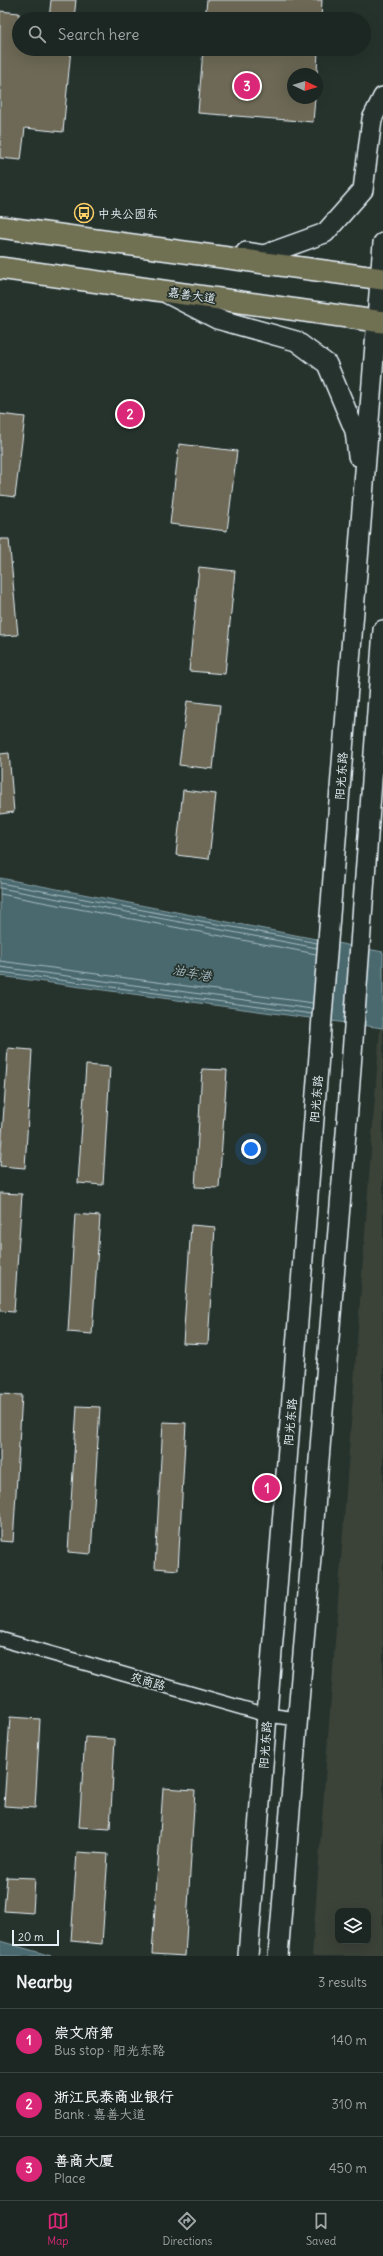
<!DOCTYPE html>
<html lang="en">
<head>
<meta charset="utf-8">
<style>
	:root { --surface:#1c2622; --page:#252e2a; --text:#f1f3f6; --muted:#a0a5a5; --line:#3a4340; --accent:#db2777 }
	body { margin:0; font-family:Delius,"LXGW WenKai TC",sans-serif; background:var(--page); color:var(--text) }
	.controls { position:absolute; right:12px; bottom:12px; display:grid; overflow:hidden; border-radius:8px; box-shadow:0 4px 16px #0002 }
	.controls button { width:36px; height:36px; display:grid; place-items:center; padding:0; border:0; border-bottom:1px solid var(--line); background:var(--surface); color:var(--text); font:20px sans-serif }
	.compass { position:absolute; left:287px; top:68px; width:36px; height:36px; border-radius:50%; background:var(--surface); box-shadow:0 4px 16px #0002; rotate:94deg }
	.scale { position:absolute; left:12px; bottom:10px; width:47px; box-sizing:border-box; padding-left:4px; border:2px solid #e8f1f8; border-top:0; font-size:11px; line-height:14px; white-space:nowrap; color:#e8f1f8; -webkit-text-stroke:3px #26332d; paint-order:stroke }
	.you { position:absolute; left:251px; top:1149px; width:14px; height:14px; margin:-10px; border:3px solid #fff; border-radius:50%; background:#1a73e8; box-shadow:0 0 0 6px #1a73e833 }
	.badge { display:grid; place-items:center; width:26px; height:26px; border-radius:50%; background:var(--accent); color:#fff; font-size:13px; font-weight:700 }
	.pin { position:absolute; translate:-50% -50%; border:2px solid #fff; box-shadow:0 1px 4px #0006 }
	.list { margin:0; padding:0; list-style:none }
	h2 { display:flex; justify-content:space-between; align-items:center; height:52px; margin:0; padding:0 16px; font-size:17px }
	h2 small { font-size:13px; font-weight:400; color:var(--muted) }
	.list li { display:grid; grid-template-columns:26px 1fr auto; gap:12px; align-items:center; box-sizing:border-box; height:64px; padding:0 16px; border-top:1px solid var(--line) }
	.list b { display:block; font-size:15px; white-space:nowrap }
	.list p { margin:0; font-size:13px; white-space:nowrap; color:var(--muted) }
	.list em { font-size:13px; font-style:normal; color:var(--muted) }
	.icon { flex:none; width:22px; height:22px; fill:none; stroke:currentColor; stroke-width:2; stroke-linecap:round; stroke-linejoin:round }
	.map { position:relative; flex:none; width:383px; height:1956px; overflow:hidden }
	.search { position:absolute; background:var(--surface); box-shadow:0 4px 16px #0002; left:12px; right:12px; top:12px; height:44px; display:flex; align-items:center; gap:10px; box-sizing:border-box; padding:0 14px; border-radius:22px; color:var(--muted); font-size:15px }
	.sheet { height:244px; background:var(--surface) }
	nav { display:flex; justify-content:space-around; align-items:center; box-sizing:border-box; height:56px; border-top:1px solid var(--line); background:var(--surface); font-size:11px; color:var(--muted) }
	nav a { display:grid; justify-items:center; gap:2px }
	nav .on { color:var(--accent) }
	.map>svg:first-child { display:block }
</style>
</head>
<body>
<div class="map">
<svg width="383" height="1956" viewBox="0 0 383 1956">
	<rect width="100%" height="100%" fill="#26332d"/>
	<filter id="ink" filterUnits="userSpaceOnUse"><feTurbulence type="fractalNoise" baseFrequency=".025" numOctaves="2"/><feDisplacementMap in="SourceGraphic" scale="8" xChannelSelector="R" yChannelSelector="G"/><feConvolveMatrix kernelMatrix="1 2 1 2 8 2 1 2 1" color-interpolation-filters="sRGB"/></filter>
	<g filter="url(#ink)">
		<!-- built -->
		<path fill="#3b4339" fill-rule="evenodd" d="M 380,1028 L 383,1028 L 383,1956 L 312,1956 ZM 338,1911 L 368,1911 L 368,1941 L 338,1941 Z"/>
		<!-- water -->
		<path fill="#48696e" stroke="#889fa5" d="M 0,878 L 383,952 L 383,1028 L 0,976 Z
			M 0,1941 L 51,1956 L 0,1956 Z"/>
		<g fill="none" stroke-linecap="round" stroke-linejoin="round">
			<!-- shore -->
			<path stroke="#a8bbc1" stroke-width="1" d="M 0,883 L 317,943
				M 0,888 L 317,948
				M 0,894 L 316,954
				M 0,961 L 313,1003
				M 0,967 L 312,1009
				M 0,972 L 312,1014"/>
		</g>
		<!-- building -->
		<path fill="#6d6956" stroke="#e8f1f8" d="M 51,0 L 76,0 L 74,19 L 49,19 Z
			M 207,0 L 322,0 L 321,19 L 205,19 Z
			M 0,11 L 19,13 L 19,49 L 71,49 L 63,132 L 25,128 L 21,160 L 0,158 Z
			M 203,49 L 318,49 L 317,74 L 293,74 L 293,98 L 315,98 L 313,122 L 198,113 Z
			M 0,414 L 25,417 L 15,497 L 0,495 Z
			M 179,444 L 237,451 L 227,531 L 170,524 Z
			M 0,539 L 9,539 L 18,635 L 0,636 Z
			M 199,567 L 235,571 L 225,674 L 189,671 Z
			M 187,701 L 220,705 L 213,769 L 179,765 Z
			M 9,753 L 14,812 L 0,814 L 0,754 Z
			M 183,790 L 216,794 L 209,859 L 176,855 Z
			M 8,1048 L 32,1050 L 25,1168 L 0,1166 Z
			M 86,1065 L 110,1067 L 103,1185 L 78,1183 Z
			M 202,1069 L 227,1070 L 219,1188 L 195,1187 Z
			M 0,1193 L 22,1194 L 14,1312 L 0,1311 Z
			M 75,1214 L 100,1216 L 92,1334 L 68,1332 Z
			M 191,1225 L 215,1227 L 208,1344 L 183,1343 Z
			M 0,1394 L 22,1395 L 13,1542 L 0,1541 Z
			M 77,1406 L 100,1407 L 91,1554 L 68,1552 Z
			M 163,1422 L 186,1423 L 178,1570 L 155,1568 Z
			M 10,1717 L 40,1719 L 35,1808 L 4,1806 Z
			M 85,1737 L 115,1739 L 110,1829 L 79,1827 Z
			M 163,1788 L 195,1790 L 185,1956 L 152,1954 Z
			M 77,1852 L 108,1854 L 102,1944 L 71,1941 Z
			M 7,1877 L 35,1878 L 33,1913 L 4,1911 Z"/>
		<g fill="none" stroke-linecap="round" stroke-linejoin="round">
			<!-- street casing -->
			<g stroke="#e8f1f8" stroke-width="16">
				<path id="street" d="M 0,1639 L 267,1715 L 297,1719"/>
			</g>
			<!-- secondary casing -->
			<g stroke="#e8f1f8" stroke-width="22">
				<path id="secondary" d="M 246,252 L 264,255 L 325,233 L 363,190 L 372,119 L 383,97
					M 168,294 L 217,319 L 296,341 L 327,364 L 355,431 L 358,456
					M 248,1956 L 383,243
					M 278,1956 L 348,1109 L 383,630"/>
			</g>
			<!-- primary casing -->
			<g stroke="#e8f1f8" stroke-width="24">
				<path id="primary" d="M 0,227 L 383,279
					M 0,268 L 383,322"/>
			</g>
			<!-- street -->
			<use href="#street" stroke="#26332d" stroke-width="13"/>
			<!-- secondary -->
			<use href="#secondary" stroke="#26332d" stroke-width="19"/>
			<!-- primary -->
			<use href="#primary" stroke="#706f52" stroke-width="21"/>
		</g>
	</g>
	<!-- icons -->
	<defs>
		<g id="bus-ring" transform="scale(1)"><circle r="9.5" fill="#26332d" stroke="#ffd166" stroke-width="1.5"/><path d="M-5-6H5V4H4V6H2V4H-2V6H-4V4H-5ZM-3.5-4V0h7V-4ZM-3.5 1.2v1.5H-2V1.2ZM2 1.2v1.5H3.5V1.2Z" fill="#ffd166"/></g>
	</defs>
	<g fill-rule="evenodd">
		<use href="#bus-ring" x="84" y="213"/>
	</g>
	<g text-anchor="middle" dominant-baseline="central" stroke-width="3.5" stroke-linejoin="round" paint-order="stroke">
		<!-- poi labels -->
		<g font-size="12" fill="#e8f1f8" stroke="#26332d" text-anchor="start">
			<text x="98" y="213">中央公园东</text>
		</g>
		<!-- street labels -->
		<g font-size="12" fill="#e8f1f8" stroke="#26332d">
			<text transform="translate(192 295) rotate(8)">嘉善大道</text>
			<text transform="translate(341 776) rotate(-86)">阳光东路</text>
			<text transform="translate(316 1099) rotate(-85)">阳光东路</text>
			<text transform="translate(290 1422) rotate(-85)">阳光东路</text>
			<text transform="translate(148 1681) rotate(16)">农商路</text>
			<text transform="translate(265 1745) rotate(-86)">阳光东路</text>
		</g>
		<!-- water labels -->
		<g font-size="13" font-style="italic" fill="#a8bbc1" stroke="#26332d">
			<text transform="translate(192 973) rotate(11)">油车港</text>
		</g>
	</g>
</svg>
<div class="controls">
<button><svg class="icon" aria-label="layers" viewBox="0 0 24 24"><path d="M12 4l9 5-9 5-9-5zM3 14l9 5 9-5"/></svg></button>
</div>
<svg class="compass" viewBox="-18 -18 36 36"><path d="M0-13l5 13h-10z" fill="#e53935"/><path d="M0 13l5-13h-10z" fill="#a0a5a5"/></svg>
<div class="scale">20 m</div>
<div class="you"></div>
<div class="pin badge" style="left:267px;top:1488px">1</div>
<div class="pin badge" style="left:130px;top:414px">2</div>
<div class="pin badge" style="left:247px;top:86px">3</div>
<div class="search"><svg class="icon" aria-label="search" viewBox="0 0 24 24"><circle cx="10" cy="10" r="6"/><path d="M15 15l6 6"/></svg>Search here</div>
</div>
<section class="sheet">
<h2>Nearby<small>3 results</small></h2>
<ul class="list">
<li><span class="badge">1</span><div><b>崇文府第</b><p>Bus stop · 阳光东路</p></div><em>140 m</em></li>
<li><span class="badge">2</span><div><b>浙江民泰商业银行</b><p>Bank · 嘉善大道</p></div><em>310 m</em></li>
<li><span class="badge">3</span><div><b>善商大厦</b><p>Place</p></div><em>450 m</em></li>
</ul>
</section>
<nav>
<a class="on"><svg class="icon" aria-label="map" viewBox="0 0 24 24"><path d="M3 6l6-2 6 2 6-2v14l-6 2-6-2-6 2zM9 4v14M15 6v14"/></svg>Map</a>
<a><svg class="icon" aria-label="directions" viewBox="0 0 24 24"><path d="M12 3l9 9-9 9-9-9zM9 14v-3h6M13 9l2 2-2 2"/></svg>Directions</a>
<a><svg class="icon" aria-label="saved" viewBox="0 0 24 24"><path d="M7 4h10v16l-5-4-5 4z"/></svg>Saved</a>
</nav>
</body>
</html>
